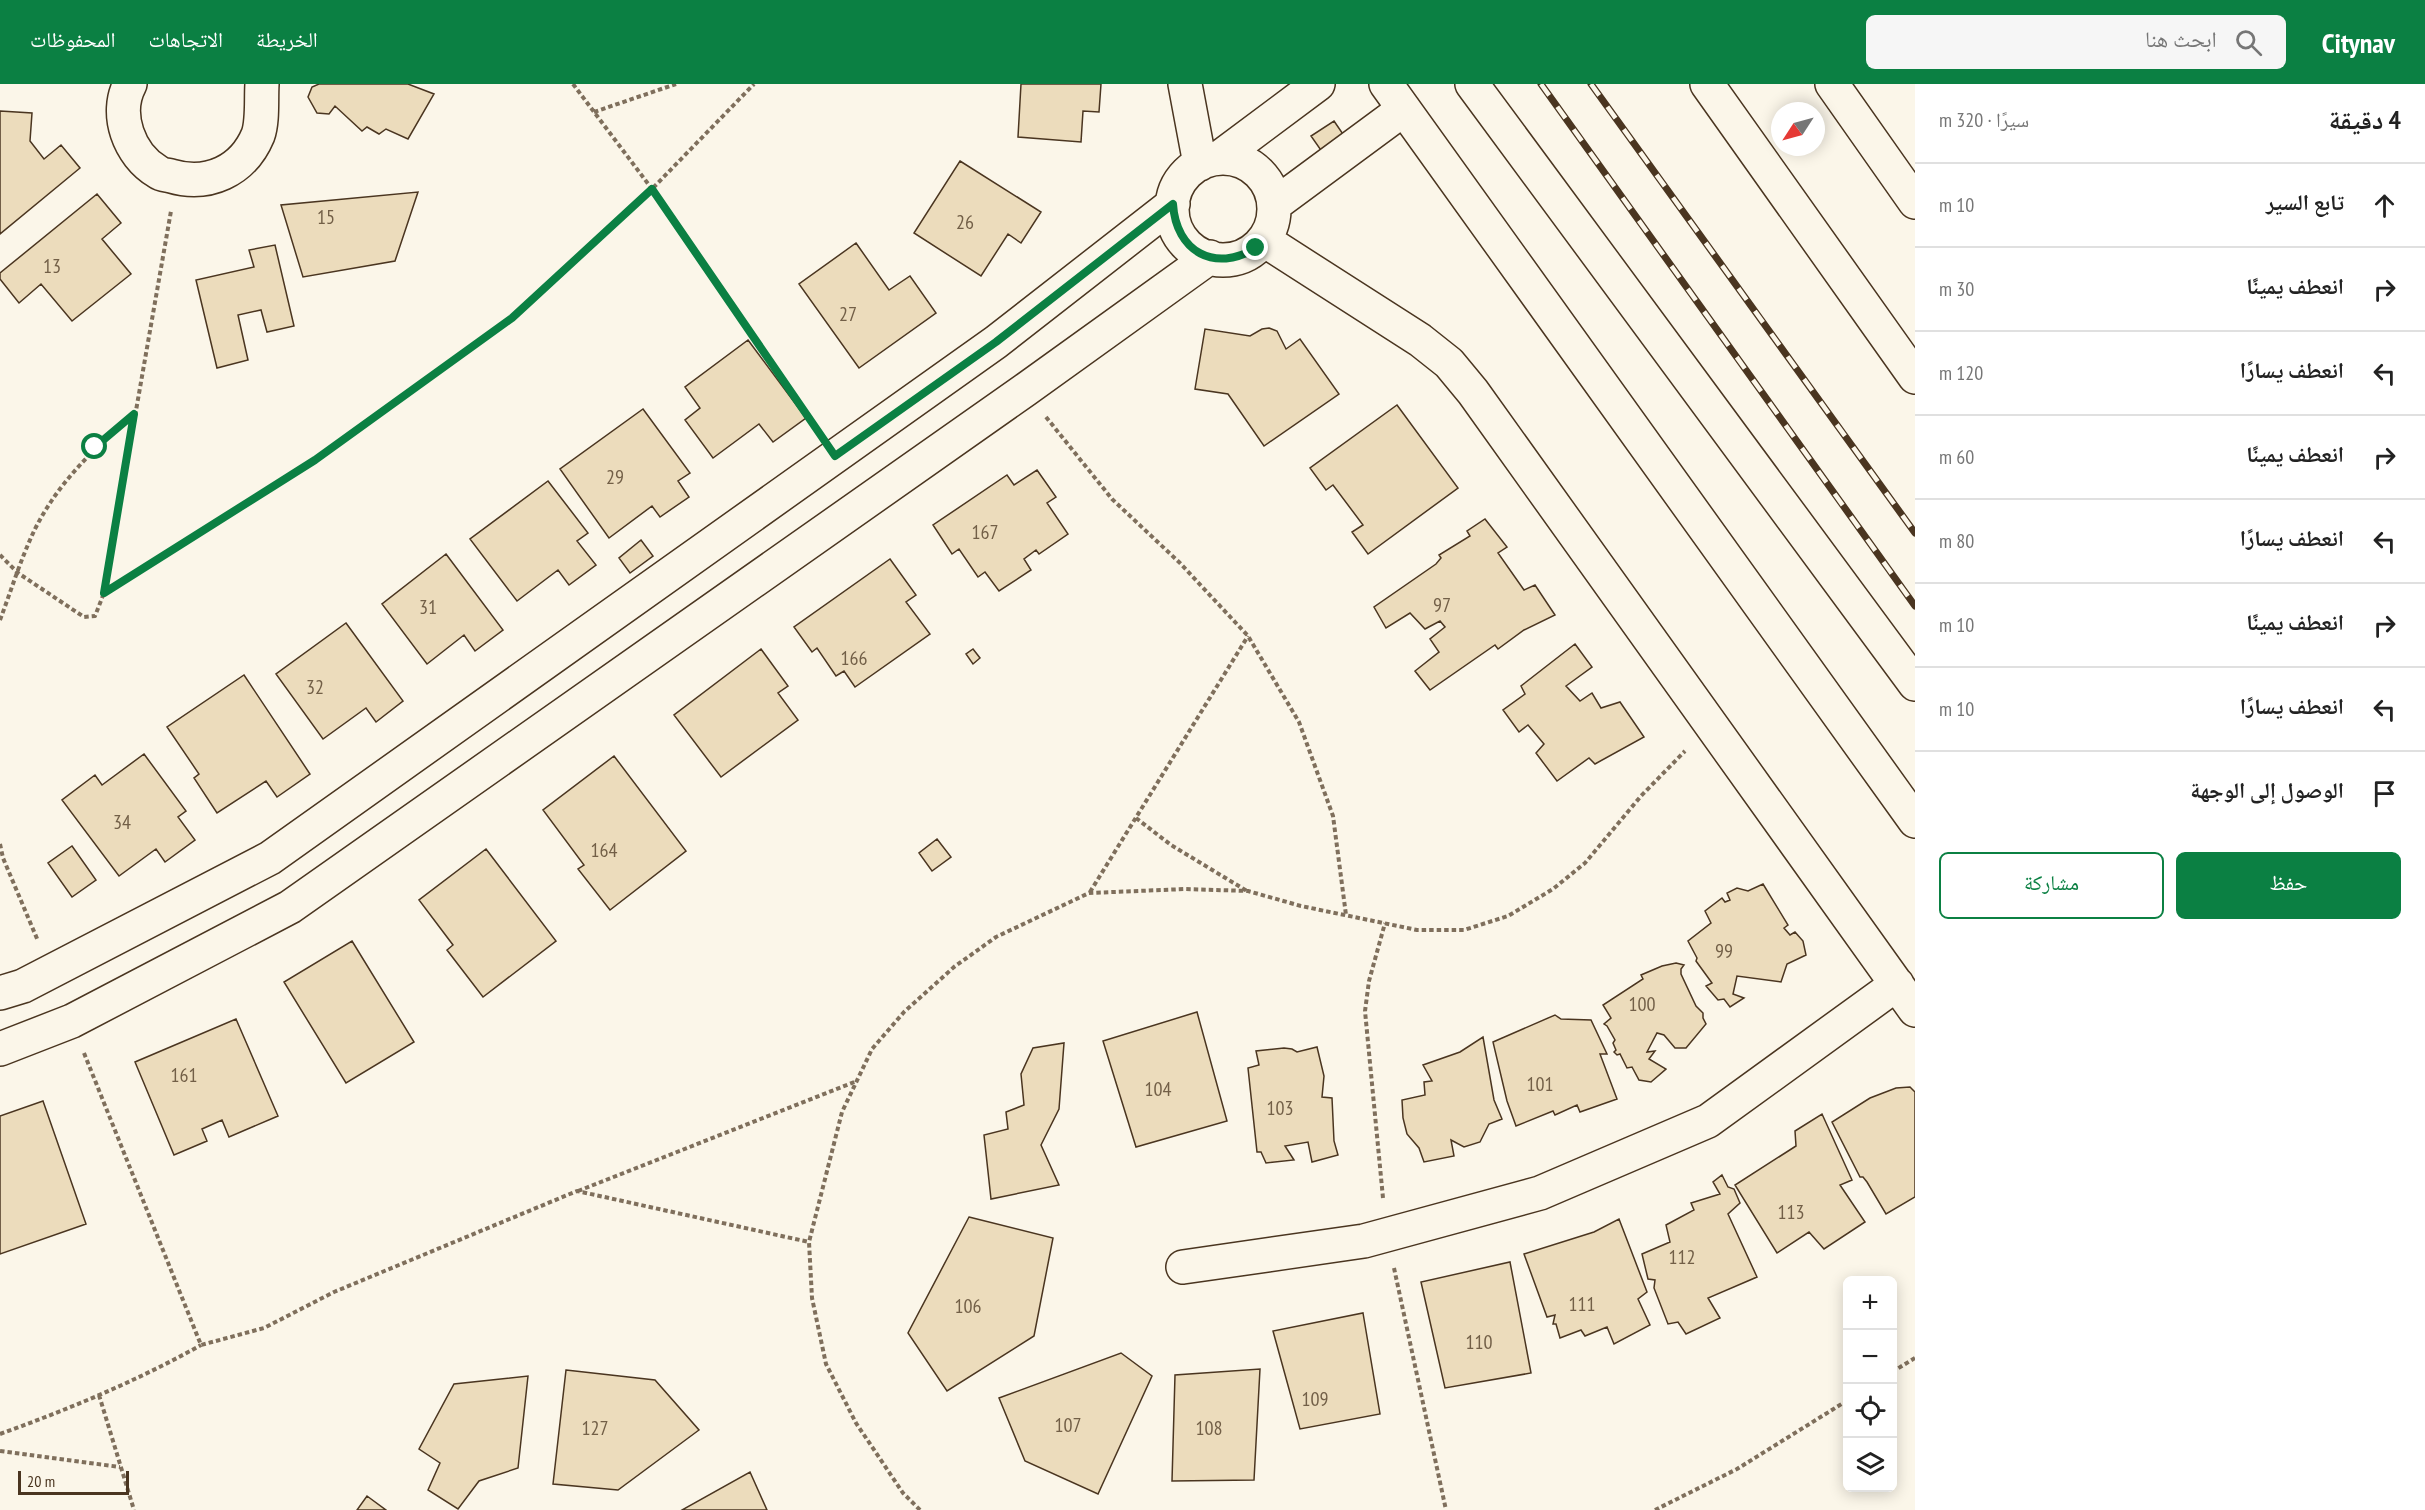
<!DOCTYPE html>
<html lang="ar">
<head>
<meta charset="utf-8">
<style>
	:root { --surface:#fff; --page:#f6f6f6; --text:#222; --muted:#767676; --line:#e0e0e0; --accent:#0b8043 }
	body { margin:0; font-family:"PT Sans Narrow","Noto Naskh Arabic",sans-serif; background:var(--page); color:var(--text); direction:rtl }
	.controls { position:absolute; right:18px; bottom:18px; display:grid; overflow:hidden; border-radius:9px; box-shadow:0 3px 15px #0003 }
	.controls button { width:54px; height:54px; display:grid; place-items:center; padding:0; border:0; border-bottom:2px solid var(--line); background:var(--surface); color:var(--text); font:30px sans-serif }
	.compass { position:absolute; left:1771px; top:18px; width:54px; height:54px; border-radius:50%; background:var(--surface); box-shadow:0 3px 15px #0003; rotate:234deg }
	.scale { position:absolute; left:18px; bottom:15px; width:111px; box-sizing:border-box; padding-left:6px; border:3px solid #4a3520; border-top:0; font-size:16px; line-height:21px; white-space:nowrap; color:#4a3520; -webkit-text-stroke:4px #fbf6e9; paint-order:stroke }
	.stop { position:absolute; width:18px; height:18px; margin:-14px; border:4px solid #0b8043; border-radius:50%; background:#fff }
	.stop.end { background:#0b8043; border-color:#fff; box-shadow:0 2px 6px #0008 }
	.list { margin:0; padding:0; list-style:none }
	h2 { display:flex; justify-content:space-between; align-items:center; height:78px; margin:0; padding:0 24px; font-size:26px }
	h2 small { font-size:20px; font-weight:400; color:var(--muted) }
	.list li { display:grid; grid-template-columns:39px 1fr auto; gap:18px; align-items:center; box-sizing:border-box; height:84px; padding:0 24px; border-top:2px solid var(--line) }
	.list b { display:block; font-size:22px; white-space:nowrap }
	.list em { font-size:20px; font-style:normal; color:var(--muted) }
	.actions { display:flex; gap:12px; padding:18px 24px }
	.actions a { flex:1; padding:14px 0; border:2px solid var(--accent); border-radius:9px; text-align:center; font-size:21px; color:var(--accent) }
	.actions .main { background:var(--accent); color:#fff }
	.icon { flex:none; width:33px; height:33px; fill:none; stroke:currentColor; stroke-width:2; stroke-linecap:round; stroke-linejoin:round }
	.map { position:relative; flex:none; width:1915px; height:1426px; overflow:hidden; direction:ltr }
	header { display:flex; align-items:center; gap:36px; box-sizing:border-box; height:84px; padding:0 30px; background:var(--accent); color:#fff }
	header strong { font-size:28px }
	nav { display:flex; gap:33px; margin-inline-start:auto; font-size:21px }
	.search { width:420px; height:54px; background:var(--page); display:flex; align-items:center; gap:15px; box-sizing:border-box; padding:0 21px; border-radius:9px; color:var(--muted); font-size:22px }
	main { display:flex }
	aside { flex:1; background:var(--surface) }
	.map>svg:first-child { display:block }
</style>
</head>
<body>
<header>
<strong>Citynav</strong>
<div class="search"><svg class="icon" aria-label="search" viewBox="0 0 24 24"><circle cx="10" cy="10" r="6"/><path d="M15 15l6 6"/></svg>ابحث هنا</div>
<nav><a>الخريطة</a><a>الاتجاهات</a><a>المحفوظات</a></nav>
</header>
<main>
<aside>
<h2>4 دقيقة<small>سيرًا · 320 m</small></h2>
<ul class="list">
<li><svg class="icon" aria-label="ahead" viewBox="0 0 24 24"><path d="M12 20V5M6 11l6-6 6 6"/></svg><div><b>تابع السير</b></div><em>10 m</em></li>
<li><svg class="icon" aria-label="right" viewBox="0 0 24 24"><path d="M7 20v-9h11M14 6l5 5-5 5"/></svg><div><b>انعطف يمينًا</b></div><em>30 m</em></li>
<li><svg class="icon" aria-label="left" viewBox="0 0 24 24"><path d="M17 20v-9H6M10 6l-5 5 5 5"/></svg><div><b>انعطف يسارًا</b></div><em>120 m</em></li>
<li><svg class="icon" aria-label="right" viewBox="0 0 24 24"><path d="M7 20v-9h11M14 6l5 5-5 5"/></svg><div><b>انعطف يمينًا</b></div><em>60 m</em></li>
<li><svg class="icon" aria-label="left" viewBox="0 0 24 24"><path d="M17 20v-9H6M10 6l-5 5 5 5"/></svg><div><b>انعطف يسارًا</b></div><em>80 m</em></li>
<li><svg class="icon" aria-label="right" viewBox="0 0 24 24"><path d="M7 20v-9h11M14 6l5 5-5 5"/></svg><div><b>انعطف يمينًا</b></div><em>10 m</em></li>
<li><svg class="icon" aria-label="left" viewBox="0 0 24 24"><path d="M17 20v-9H6M10 6l-5 5 5 5"/></svg><div><b>انعطف يسارًا</b></div><em>10 m</em></li>
<li><svg class="icon" aria-label="arrive" viewBox="0 0 24 24"><path d="M6 21V4h12l-3 4 3 4H6"/></svg><div><b>الوصول إلى الوجهة</b></div></li>
</ul>
<div class="actions"><a class="main">حفظ</a><a>مشاركة</a></div>
</aside>
<div class="map">
<svg width="1915" height="1426" viewBox="0 0 1915 1426">
	<rect width="100%" height="100%" fill="#fbf6e9"/>
	<!-- building -->
	<path fill="#ecdcbc" stroke="#4a3520" stroke-width="1.5" d="M 319,0 L 408,0 L 434,10 L 408,55 L 386,45 L 379,50 L 367,43 L 362,47 L 335,22 L 329,30 L 317,29 L 308,13 L 312,3 Z
		M 1021,0 L 1101,0 L 1099,28 L 1083,27 L 1081,58 L 1018,53 Z
		M 0,27 L 32,29 L 30,57 L 44,75 L 61,61 L 80,84 L 0,150 Z
		M 1334,37 L 1347,56 L 1325,72 L 1311,52 Z
		M 960,77 L 1041,128 L 1021,159 L 1008,150 L 981,192 L 914,149 Z
		M 418,108 L 395,177 L 303,193 L 281,121 Z
		M 97,110 L 121,139 L 102,155 L 131,190 L 72,237 L 41,200 L 19,219 L 0,195 L 0,189 Z
		M 856,159 L 889,206 L 910,192 L 936,229 L 859,284 L 799,200 Z
		M 275,161 L 294,242 L 267,248 L 261,226 L 238,231 L 248,276 L 217,284 L 196,196 L 254,183 L 249,166 Z
		M 1269,244 L 1277,247 L 1286,265 L 1300,255 L 1339,310 L 1264,362 L 1228,310 L 1195,305 L 1205,245 L 1250,252 L 1262,245 Z
		M 748,256 L 806,334 L 773,358 L 759,340 L 713,374 L 685,336 L 700,324 L 685,303 Z
		M 1397,321 L 1458,404 L 1368,470 L 1352,448 L 1363,441 L 1333,401 L 1326,406 L 1310,384 Z
		M 643,325 L 690,389 L 678,397 L 689,413 L 660,433 L 652,422 L 609,454 L 560,385 Z
		M 1037,386 L 1056,413 L 1047,419 L 1068,450 L 1039,470 L 1036,466 L 1024,475 L 1031,486 L 999,507 L 985,488 L 978,493 L 959,465 L 952,470 L 933,441 L 1007,391 L 1014,401 Z
		M 548,397 L 588,449 L 577,457 L 596,481 L 569,501 L 558,486 L 517,517 L 470,455 Z
		M 1485,435 L 1507,463 L 1498,469 L 1524,506 L 1535,501 L 1555,531 L 1524,546 L 1498,565 L 1495,561 L 1430,606 L 1415,587 L 1439,568 L 1430,555 L 1445,543 L 1440,537 L 1425,545 L 1410,529 L 1386,544 L 1374,523 L 1436,480 L 1441,474 L 1439,471 L 1470,452 L 1467,447 Z
		M 641,456 L 653,472 L 630,489 L 619,474 Z
		M 446,470 L 503,546 L 475,567 L 464,551 L 427,580 L 382,520 Z
		M 890,475 L 916,511 L 906,518 L 930,550 L 855,603 L 844,587 L 836,592 L 817,564 L 812,568 L 794,543 Z
		M 346,539 L 403,617 L 376,638 L 366,624 L 323,655 L 276,590 Z
		M 1575,560 L 1592,583 L 1566,602 L 1580,617 L 1592,609 L 1601,624 L 1620,618 L 1644,653 L 1595,680 L 1589,674 L 1557,697 L 1536,669 L 1544,660 L 1528,641 L 1519,648 L 1503,626 L 1525,610 L 1521,602 Z
		M 761,565 L 788,602 L 778,609 L 798,636 L 721,693 L 674,631 Z
		M 973,565 L 980,574 L 973,580 L 966,570 Z
		M 244,591 L 310,690 L 277,713 L 266,697 L 217,729 L 194,694 L 199,690 L 167,643 Z
		M 144,670 L 186,727 L 178,733 L 195,756 L 165,778 L 156,765 L 119,792 L 62,716 L 95,691 L 102,701 Z
		M 614,672 L 686,767 L 610,826 L 578,785 L 584,781 L 543,726 Z
		M 937,755 L 951,773 L 932,787 L 919,769 Z
		M 72,762 L 96,796 L 72,813 L 48,779 Z
		M 486,765 L 556,857 L 483,913 L 447,866 L 453,861 L 419,816 Z
		M 1763,800 L 1788,841 L 1784,844 L 1790,851 L 1795,848 L 1803,857 L 1806,871 L 1787,880 L 1781,898 L 1737,892 L 1733,910 L 1744,914 L 1730,923 L 1724,915 L 1718,916 L 1706,902 L 1712,899 L 1696,877 L 1697,874 L 1688,857 L 1711,839 L 1705,827 L 1722,814 L 1725,818 L 1730,816 L 1727,809 L 1737,804 L 1748,807 Z
		M 352,857 L 414,958 L 346,999 L 284,898 Z
		M 1676,879 L 1684,881 L 1681,885 L 1681,890 L 1696,922 L 1703,929 L 1703,934 L 1706,940 L 1686,964 L 1675,964 L 1664,951 L 1657,949 L 1647,968 L 1655,967 L 1649,975 L 1666,985 L 1651,998 L 1639,996 L 1632,983 L 1627,984 L 1620,970 L 1617,971 L 1614,968 L 1616,966 L 1613,959 L 1615,956 L 1607,942 L 1604,940 L 1611,934 L 1603,921 L 1643,895 L 1641,891 L 1662,882 Z
		M 1197,928 L 1227,1037 L 1136,1063 L 1103,957 Z
		M 1555,931 L 1561,935 L 1591,936 L 1607,970 L 1600,970 L 1617,1015 L 1580,1028 L 1577,1021 L 1555,1031 L 1553,1027 L 1516,1042 L 1507,1017 L 1493,958 Z
		M 236,935 L 278,1032 L 229,1053 L 222,1036 L 202,1045 L 207,1057 L 174,1071 L 135,978 Z
		M 1483,953 L 1494,1016 L 1502,1035 L 1489,1040 L 1480,1058 L 1464,1063 L 1451,1056 L 1454,1072 L 1424,1078 L 1419,1064 L 1407,1050 L 1403,1034 L 1402,1016 L 1425,1011 L 1424,998 L 1432,997 L 1423,981 L 1460,968 Z
		M 1064,959 L 1059,1025 L 1041,1061 L 1059,1101 L 991,1115 L 984,1051 L 1008,1045 L 1006,1028 L 1024,1021 L 1021,990 L 1033,964 Z
		M 1317,963 L 1324,992 L 1322,1013 L 1332,1014 L 1334,1057 L 1338,1071 L 1312,1078 L 1308,1058 L 1285,1062 L 1294,1076 L 1266,1079 L 1261,1068 L 1257,1068 L 1248,984 L 1259,981 L 1256,967 L 1284,964 L 1292,965 L 1297,968 Z
		M 1910,1003 L 1915,1008 L 1915,1113 L 1886,1130 L 1867,1098 L 1863,1093 L 1860,1093 L 1832,1038 L 1870,1014 L 1896,1004 Z
		M 43,1017 L 86,1140 L 0,1170 L 0,1032 Z
		M 1822,1030 L 1852,1096 L 1840,1101 L 1865,1138 L 1824,1165 L 1809,1148 L 1777,1169 L 1735,1101 L 1796,1062 L 1795,1047 Z
		M 1722,1091 L 1728,1103 L 1734,1105 L 1740,1119 L 1728,1130 L 1757,1193 L 1708,1214 L 1720,1234 L 1686,1250 L 1678,1238 L 1668,1240 L 1654,1204 L 1655,1196 L 1648,1195 L 1642,1170 L 1670,1158 L 1666,1141 L 1694,1126 L 1691,1119 L 1720,1110 L 1713,1098 Z
		M 969,1133 L 1053,1154 L 1034,1252 L 947,1307 L 908,1249 Z
		M 1619,1135 L 1647,1208 L 1638,1215 L 1650,1241 L 1614,1260 L 1607,1243 L 1585,1252 L 1581,1246 L 1560,1254 L 1556,1240 L 1553,1240 L 1555,1231 L 1547,1233 L 1524,1170 L 1594,1148 Z
		M 1510,1178 L 1531,1289 L 1445,1304 L 1421,1198 Z
		M 1363,1229 L 1380,1330 L 1300,1345 L 1273,1247 Z
		M 1121,1269 L 1152,1292 L 1098,1410 L 1025,1377 L 999,1314 Z
		M 1260,1285 L 1254,1396 L 1172,1397 L 1175,1291 Z
		M 566,1286 L 655,1296 L 699,1346 L 618,1406 L 553,1400 Z
		M 528,1292 L 518,1384 L 479,1397 L 458,1425 L 428,1406 L 440,1379 L 419,1365 L 454,1300 Z
		M 750,1388 L 767,1426 L 682,1426 Z
		M 367,1412 L 386,1426 L 357,1426 Z"/>
	<g fill="none" stroke-linecap="round" stroke-linejoin="round">
		<!-- minor casing -->
		<g stroke="#4a3520" stroke-width="36">
			<path id="minor" d="M 130,0 C 114,30 129,71 158,88 C 162,91 167,91 171,92 C 208,103 243,87 258,51 C 263,37 261,15 262,0
				M 1185,0 L 1200,80
				M 1386,0 L 1915,737
				M 1832,0 L 1915,118
				M 1219,74 L 1318,0
				M1172 125a51 51 0 1 1 102 0a51 51 0 1 1-102 0Z
				M 1274,121 L 1404,25
				M 1264,156 L 1420,256 L 1449,279 L 1473,308 L 1915,926
				M 0,909 L 23,902 L 270,774 L 996,258 L 1173,120
				M 0,965 L 72,937 L 290,823 L 1025,306 L 1210,173
				M 1183,1183 L 1364,1157 L 1540,1109 L 1708,1037 L 1897,900"/>
		</g>
		<!-- secondary casing -->
		<g stroke="#4a3520" stroke-width="36">
			<path id="secondary" d="M 1472,0 L 1915,600
				M 1707,0 L 1915,293"/>
		</g>
		<!-- path -->
		<path stroke="#7f6f5c" stroke-width="4" stroke-dasharray="4.5 3" stroke-linecap="butt" d="M 573,0 L 652,105 L 815,343
			M 594,28 L 676,0
			M 1046,333 L 1112,415 L 1180,479 L 1248,552 L 1299,638 L 1333,732 L 1346,831
			M 0,471 L 18,489 L 84,533 L 95,532 L 104,509 L 315,377 L 512,234 L 652,105 L 754,0
			M 104,509 L 171,127
			M 0,536 C 11,507 21,474 35,445 C 58,399 94,364 134,330
			M 1136,734 L 1171,761 L 1247,807
			M 0,760 L 3,774 L 38,857
			M 1090,808 L 1248,552
			M 84,969 L 201,1261 L 264,1244 L 334,1208 L 577,1107 L 809,1158
			M 578,1107 L 857,997
			M 1383,1114 L 1365,927 L 1369,897 L 1385,839
			M 1394,1184 L 1446,1426
			M 1892,1288 L 1915,1274
			M 99,1311 L 134,1426
			M 0,1350 C 69,1325 137,1297 201,1261
			M 0,1367 L 120,1383
			M 920,1426 L 903,1409 L 856,1339 L 826,1280 L 812,1214 L 809,1158 L 842,1028 L 872,965 L 904,928 L 954,883 L 996,853 L 1089,809 L 1185,805 L 1248,807 L 1301,822 L 1417,846 L 1464,846 L 1508,832 L 1553,805 L 1585,779 L 1641,712 L 1685,667
			M 1655,1426 L 1737,1385 L 1848,1316"/>
		<!-- minor -->
		<use href="#minor" stroke="#fbf6e9" stroke-width="33"/>
		<!-- secondary -->
		<use href="#secondary" stroke="#fbf6e9" stroke-width="33"/>
		<!-- rail casing -->
		<g stroke="#4a3520" stroke-width="7">
			<path id="rail" d="M 1541,0 L 1915,522
				M 1591,0 L 1915,449"/>
		</g>
		<!-- rail -->
		<use href="#rail" stroke="#fbf6e9" stroke-width="4.5" stroke-dasharray="14" stroke-linecap="butt"/>
	</g>
	<g fill="none" stroke-linecap="round" stroke-linejoin="round">
		<!-- route -->
		<path stroke="#0b8043" stroke-width="8" d="M 95,363 L 134,330 L 104,509 L 315,376 L 512,234 L 652,105 L 835,372 L 996,258 L 1173,120 C 1176,168 1215,189 1256,164"/>
	</g>
	<g text-anchor="middle" dominant-baseline="central" stroke-width="4.5" stroke-linejoin="round" paint-order="stroke">
		<!-- number labels -->
		<g font-size="20" fill="#725f47">
			<text x="326" y="133">15</text>
			<text x="965" y="138">26</text>
			<text x="52" y="182">13</text>
			<text x="848" y="230">27</text>
			<text x="615" y="393">29</text>
			<text x="985" y="448">167</text>
			<text x="1442" y="521">97</text>
			<text x="428" y="523">31</text>
			<text x="854" y="574">166</text>
			<text x="315" y="603">32</text>
			<text x="122" y="738">34</text>
			<text x="604" y="766">164</text>
			<text x="1724" y="867">99</text>
			<text x="1642" y="920">100</text>
			<text x="184" y="991">161</text>
			<text x="1540" y="1000">101</text>
			<text x="1158" y="1005">104</text>
			<text x="1280" y="1024">103</text>
			<text x="1791" y="1128">113</text>
			<text x="1682" y="1173">112</text>
			<text x="1582" y="1220">111</text>
			<text x="968" y="1222">106</text>
			<text x="1479" y="1258">110</text>
			<text x="1315" y="1315">109</text>
			<text x="1068" y="1341">107</text>
			<text x="595" y="1344">127</text>
			<text x="1209" y="1344">108</text>
		</g>
	</g>
</svg>
<div class="controls">
<button>+</button>
<button>−</button>
<button><svg class="icon" aria-label="locate" viewBox="0 0 24 24"><circle cx="12" cy="12" r="6"/><path d="M12 2v4M12 18v4M2 12h4M18 12h4"/></svg></button>
<button><svg class="icon" aria-label="layers" viewBox="0 0 24 24"><path d="M12 4l9 5-9 5-9-5zM3 14l9 5 9-5"/></svg></button>
</div>
<svg class="compass" viewBox="-18 -18 36 36"><path d="M0-13l5 13h-10z" fill="#e53935"/><path d="M0 13l5-13h-10z" fill="#767676"/></svg>
<div class="scale">20 m</div>
<div class="stop" style="left:95px;top:363px"></div>
<div class="stop end" style="left:1256px;top:164px"></div>
</div>
</main>
</body>
</html>
